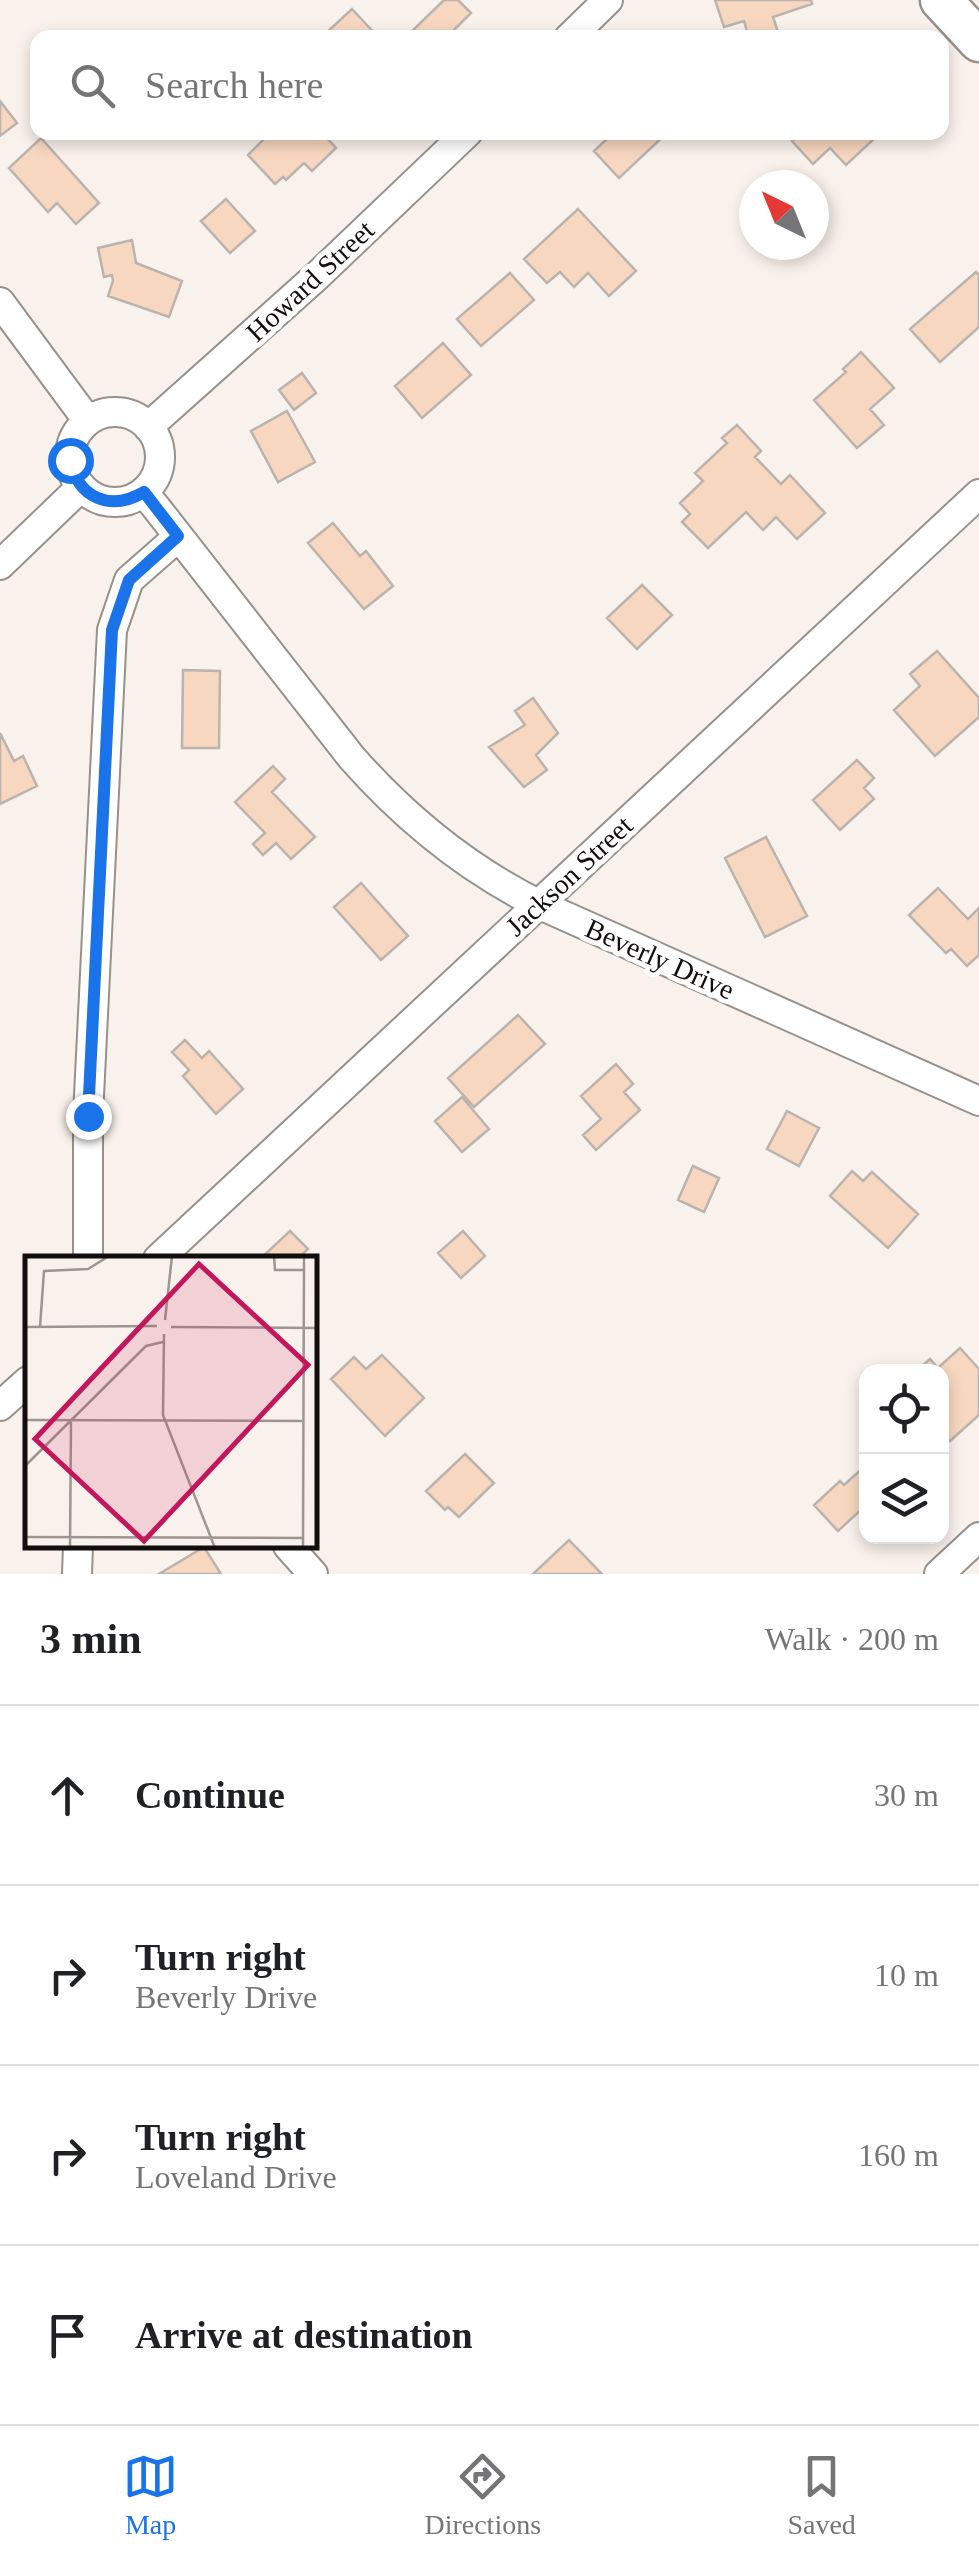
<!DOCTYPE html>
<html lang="en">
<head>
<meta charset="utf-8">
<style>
	:root { --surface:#fff; --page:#f2f2f2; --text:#202124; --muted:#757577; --line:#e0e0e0; --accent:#1a73e8 }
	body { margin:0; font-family:"Times New Roman",serif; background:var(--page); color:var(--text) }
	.controls { position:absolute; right:30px; bottom:30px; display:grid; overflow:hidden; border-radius:20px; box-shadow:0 5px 15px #0003 }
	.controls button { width:90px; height:90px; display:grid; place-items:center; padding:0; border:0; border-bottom:2px solid var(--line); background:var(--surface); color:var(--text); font:50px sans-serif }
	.compass { position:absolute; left:739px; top:170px; width:90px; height:90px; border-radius:50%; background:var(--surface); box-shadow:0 5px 15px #0003; rotate:317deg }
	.stop { position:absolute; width:30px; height:30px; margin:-22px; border:8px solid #1a73e8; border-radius:50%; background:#fff }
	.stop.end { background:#1a73e8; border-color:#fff; box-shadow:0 2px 10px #0008 }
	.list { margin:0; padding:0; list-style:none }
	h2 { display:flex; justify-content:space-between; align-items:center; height:130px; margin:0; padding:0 40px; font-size:42px }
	h2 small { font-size:32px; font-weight:400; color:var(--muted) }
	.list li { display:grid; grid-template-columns:65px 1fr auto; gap:30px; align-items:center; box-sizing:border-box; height:180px; padding:0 40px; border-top:2px solid var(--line) }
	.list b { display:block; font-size:38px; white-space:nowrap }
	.list p { margin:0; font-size:32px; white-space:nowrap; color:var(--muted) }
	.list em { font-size:32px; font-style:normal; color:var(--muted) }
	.icon { flex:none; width:55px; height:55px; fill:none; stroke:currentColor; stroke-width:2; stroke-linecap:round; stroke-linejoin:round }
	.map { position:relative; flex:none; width:979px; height:1574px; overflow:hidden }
	.search { position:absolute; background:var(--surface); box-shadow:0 5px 15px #0003; left:30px; right:30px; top:30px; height:110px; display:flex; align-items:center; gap:25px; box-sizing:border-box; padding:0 35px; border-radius:20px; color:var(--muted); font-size:38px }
	.sheet { height:850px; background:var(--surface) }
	nav { display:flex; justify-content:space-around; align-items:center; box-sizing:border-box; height:140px; border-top:2px solid var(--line); background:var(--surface); font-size:28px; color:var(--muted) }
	nav a { display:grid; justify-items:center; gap:5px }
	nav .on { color:var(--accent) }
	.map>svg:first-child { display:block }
</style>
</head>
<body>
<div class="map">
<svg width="979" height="1574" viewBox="0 0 979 1574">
	<rect width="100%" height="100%" fill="#f9f1eb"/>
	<!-- building -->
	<path fill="#f7d7c0" stroke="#bab3ae" stroke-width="2.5" d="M 444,0 L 458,0 L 471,13 L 446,38 L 410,38 L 408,35 Z
		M 715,0 L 811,0 L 812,4 L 773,17 L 780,38 L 749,38 L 744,21 L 724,27 Z
		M 352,9 L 379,38 L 332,38 L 327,32 Z
		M 0,101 L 17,123 L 0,136 Z
		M 258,132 L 321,132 L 336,148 L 312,171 L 304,163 L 286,180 L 283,177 L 275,184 L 248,155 L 264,139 Z
		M 614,132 L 668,132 L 619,178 L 594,151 Z
		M 871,132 L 876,137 L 846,165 L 830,148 L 813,164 L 792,141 L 801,132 Z
		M 41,138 L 99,203 L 76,224 L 57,203 L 48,212 L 9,168 Z
		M 226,199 L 255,231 L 230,253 L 201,221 Z
		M 578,209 L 636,271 L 609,296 L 588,273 L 574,287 L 560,272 L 547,283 L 524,259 Z
		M 132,240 L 136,263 L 182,281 L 169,317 L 108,296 L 113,281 L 112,275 L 104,277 L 98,248 Z
		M 976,272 L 979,275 L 979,327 L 940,362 L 910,329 Z
		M 510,273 L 534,300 L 481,346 L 457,319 Z
		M 443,343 L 471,375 L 422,418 L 395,386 Z
		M 861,352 L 894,388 L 870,409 L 884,425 L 857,448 L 814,400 L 846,372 L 843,369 Z
		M 302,373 L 316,393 L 294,410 L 279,390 Z
		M 287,411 L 315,462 L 278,482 L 251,431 Z
		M 737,425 L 761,451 L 755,457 L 781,484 L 790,475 L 825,513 L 797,539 L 776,517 L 763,530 L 746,512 L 708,548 L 682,522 L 690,514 L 680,503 L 703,481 L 695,473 L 727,443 L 722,438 Z
		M 333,523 L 360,556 L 366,551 L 393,586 L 364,609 L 308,543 Z
		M 642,585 L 672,615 L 637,649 L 607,618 Z
		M 937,651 L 979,698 L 979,717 L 935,756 L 894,710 L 920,686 L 910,674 Z
		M 183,670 L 220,671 L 219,748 L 182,748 Z
		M 533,698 L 558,733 L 536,755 L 547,770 L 524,787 L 489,747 L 525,725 L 515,711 Z
		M 0,733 L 14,761 L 23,756 L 37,786 L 0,804 Z
		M 857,760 L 874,778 L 864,788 L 874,799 L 840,830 L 813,800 Z
		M 273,766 L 285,779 L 272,792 L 315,837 L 291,859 L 276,843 L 263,855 L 253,844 L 265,833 L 235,802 Z
		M 766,837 L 807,916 L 765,937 L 725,858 Z
		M 361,883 L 408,936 L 381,960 L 334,907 Z
		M 938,888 L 968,919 L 979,908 L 979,955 L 967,966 L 951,949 L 946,953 L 909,915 Z
		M 518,1015 L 545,1044 L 474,1107 L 448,1078 Z
		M 185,1040 L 202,1058 L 209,1051 L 243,1089 L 216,1114 L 183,1076 L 189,1070 L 172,1052 Z
		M 616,1064 L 633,1084 L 624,1092 L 640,1110 L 596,1150 L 583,1135 L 601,1119 L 581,1096 Z
		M 462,1097 L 489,1129 L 462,1152 L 435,1121 Z
		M 787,1111 L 819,1128 L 799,1166 L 767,1149 Z
		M 693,1166 L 719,1178 L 704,1212 L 678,1200 Z
		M 852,1171 L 863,1181 L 872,1172 L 918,1214 L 888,1248 L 830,1196 Z
		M 290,1231 L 308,1249 L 297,1259 L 260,1259 Z
		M 463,1231 L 485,1256 L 461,1278 L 438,1253 Z
		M 960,1348 L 979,1369 L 979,1415 L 950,1441 L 942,1434 L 942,1371 L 916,1371 L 930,1359 L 938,1368 Z
		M 382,1355 L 424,1398 L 385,1436 L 331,1379 L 354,1357 L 366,1369 Z
		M 465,1454 L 494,1483 L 459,1517 L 448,1507 L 445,1510 L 426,1491 Z
		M 866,1465 L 866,1498 L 861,1503 L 864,1507 L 838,1531 L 814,1505 L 840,1481 L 844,1485 Z
		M 569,1540 L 602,1574 L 533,1574 Z
		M 204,1547 L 221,1574 L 159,1574 Z"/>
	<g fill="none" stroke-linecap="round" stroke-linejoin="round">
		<!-- street casing -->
		<g stroke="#97908b" stroke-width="32">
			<path id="street" d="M 569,38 L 608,0
				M 0,302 L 88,421
				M70 457a45 45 0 1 1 90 0a45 45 0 1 1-90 0Z
				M 148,427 L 317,276 L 468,132
				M 144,492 L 352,758 C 405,818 466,868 538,904 L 979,1101
				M 0,565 L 81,487
				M 88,1259 L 88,1116 L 112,630 L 129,580 L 178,537
				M 158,1259 L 979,494
				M 0,1406 L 28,1381
				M 288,1546 L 313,1574
				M 77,1574 L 78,1546
				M 939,1574 L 979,1537"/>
		</g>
		<!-- secondary casing -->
		<g stroke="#97908b" stroke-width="45">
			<path id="secondary" d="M 941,0 L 979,41"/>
		</g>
		<!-- street -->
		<use href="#street" stroke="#fff" stroke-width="28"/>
		<!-- secondary -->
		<use href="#secondary" stroke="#fff" stroke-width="40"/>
	</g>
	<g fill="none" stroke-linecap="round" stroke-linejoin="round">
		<!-- route -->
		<path stroke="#1a73e8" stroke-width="12" d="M 70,460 C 78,498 110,512 144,492 L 178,536 L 129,580 L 112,630 L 88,1116"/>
	</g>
	<g text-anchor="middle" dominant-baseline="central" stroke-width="10" stroke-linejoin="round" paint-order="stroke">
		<!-- street labels -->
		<g font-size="28" fill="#110e0d" stroke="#fff">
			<text transform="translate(310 281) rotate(-43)">Howard Street</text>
			<text transform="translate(569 876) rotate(-43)">Jackson Street</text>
			<text transform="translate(660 959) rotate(24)">Beverly Drive</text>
		</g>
	</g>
	<!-- overview -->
	<g transform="translate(25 1256)">
		<rect width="292" height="292" fill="#f9f1eb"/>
		<path fill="none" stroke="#9c9692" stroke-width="2.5" d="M 249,0 L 250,14 L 279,14M 140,64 L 147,0M 0,71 L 132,70M 15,71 L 19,15 L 63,13 L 84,0M 146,71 L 293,72M 139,78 L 138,159 L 190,292M 0,164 L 277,165M 0,210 L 121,90 L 138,86M 0,281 L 278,282M 45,292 L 46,166M 278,292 L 279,0"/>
		<path fill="#c2185b" fill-opacity="0.15" stroke="#c2185b" stroke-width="5" d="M 174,8 L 283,109 L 119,285 L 10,183 Z"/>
		<rect width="292" height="292" fill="none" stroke="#110e0d" stroke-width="5"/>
	</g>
</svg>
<div class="controls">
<button><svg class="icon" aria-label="locate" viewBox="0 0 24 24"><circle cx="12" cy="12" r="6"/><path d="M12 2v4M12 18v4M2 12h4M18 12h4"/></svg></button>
<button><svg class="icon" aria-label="layers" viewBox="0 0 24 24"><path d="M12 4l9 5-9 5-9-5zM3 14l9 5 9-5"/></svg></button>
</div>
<svg class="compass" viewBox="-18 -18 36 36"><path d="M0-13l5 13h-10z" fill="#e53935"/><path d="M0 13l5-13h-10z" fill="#757577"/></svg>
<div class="stop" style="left:70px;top:460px"></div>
<div class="stop end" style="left:88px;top:1116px"></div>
<div class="search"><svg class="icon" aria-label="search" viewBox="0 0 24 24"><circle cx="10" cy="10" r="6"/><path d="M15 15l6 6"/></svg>Search here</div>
</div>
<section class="sheet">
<h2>3 min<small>Walk · 200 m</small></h2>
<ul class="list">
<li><svg class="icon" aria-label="ahead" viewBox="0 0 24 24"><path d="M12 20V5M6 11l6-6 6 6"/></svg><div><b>Continue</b></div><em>30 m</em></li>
<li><svg class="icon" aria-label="right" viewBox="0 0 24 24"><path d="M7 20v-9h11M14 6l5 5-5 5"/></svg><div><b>Turn right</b><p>Beverly Drive</p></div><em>10 m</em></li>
<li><svg class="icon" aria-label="right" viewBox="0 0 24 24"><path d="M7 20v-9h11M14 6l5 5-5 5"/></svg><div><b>Turn right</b><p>Loveland Drive</p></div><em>160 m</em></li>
<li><svg class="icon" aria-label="arrive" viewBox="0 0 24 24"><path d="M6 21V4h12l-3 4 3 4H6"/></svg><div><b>Arrive at destination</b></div></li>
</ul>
</section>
<nav>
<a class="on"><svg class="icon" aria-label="map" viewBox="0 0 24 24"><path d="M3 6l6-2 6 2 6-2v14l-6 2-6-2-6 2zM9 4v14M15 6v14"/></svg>Map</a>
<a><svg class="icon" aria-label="directions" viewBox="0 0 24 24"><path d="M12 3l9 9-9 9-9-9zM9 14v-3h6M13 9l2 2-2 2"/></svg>Directions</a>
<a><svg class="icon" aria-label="saved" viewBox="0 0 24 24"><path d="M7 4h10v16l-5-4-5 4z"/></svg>Saved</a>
</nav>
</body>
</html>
